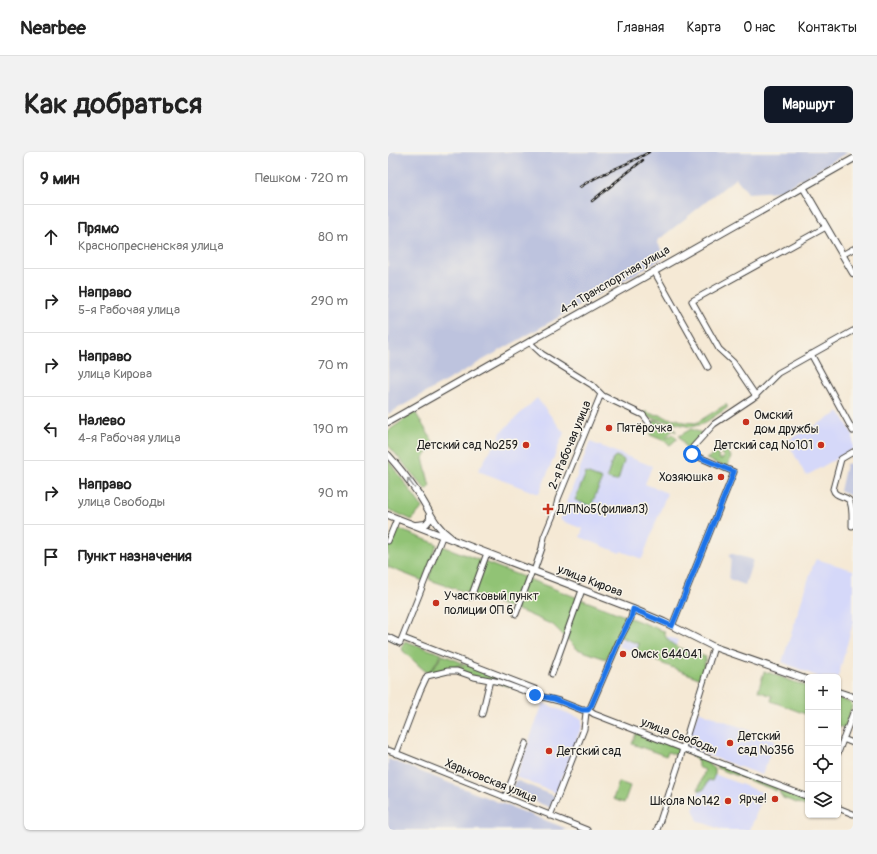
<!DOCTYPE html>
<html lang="ru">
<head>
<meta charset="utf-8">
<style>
	:root { --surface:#fff; --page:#f2f2f2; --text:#222; --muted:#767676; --line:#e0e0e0; --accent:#111827 }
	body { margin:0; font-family:Pangolin,sans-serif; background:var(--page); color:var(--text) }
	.controls { position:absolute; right:12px; bottom:12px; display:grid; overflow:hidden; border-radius:6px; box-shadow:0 1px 3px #0004 }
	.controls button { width:36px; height:36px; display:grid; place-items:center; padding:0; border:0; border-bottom:1px solid var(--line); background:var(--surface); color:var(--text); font:20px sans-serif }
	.stop { position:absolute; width:12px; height:12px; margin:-9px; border:3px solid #1a73e8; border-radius:50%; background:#fff }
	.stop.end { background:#1a73e8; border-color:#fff; box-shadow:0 1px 4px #0008 }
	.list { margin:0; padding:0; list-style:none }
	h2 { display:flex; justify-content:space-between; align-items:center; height:52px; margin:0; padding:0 16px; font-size:17px }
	h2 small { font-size:13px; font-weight:400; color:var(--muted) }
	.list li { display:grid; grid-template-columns:26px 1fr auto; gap:12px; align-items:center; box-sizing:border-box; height:64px; padding:0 16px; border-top:1px solid var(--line) }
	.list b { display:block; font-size:15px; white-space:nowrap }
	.list p { margin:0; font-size:13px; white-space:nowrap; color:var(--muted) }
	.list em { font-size:13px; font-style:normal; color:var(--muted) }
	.icon { flex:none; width:22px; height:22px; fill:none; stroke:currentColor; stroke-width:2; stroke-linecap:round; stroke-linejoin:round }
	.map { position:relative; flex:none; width:465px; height:678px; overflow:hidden; border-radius:6px }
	header { display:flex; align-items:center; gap:24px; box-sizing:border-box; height:56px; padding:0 20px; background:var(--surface); border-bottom:1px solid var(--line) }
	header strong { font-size:19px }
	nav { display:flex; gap:22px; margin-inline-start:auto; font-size:14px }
	.intro { display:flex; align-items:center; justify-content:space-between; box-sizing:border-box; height:96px; padding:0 24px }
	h1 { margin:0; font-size:28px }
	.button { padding:10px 18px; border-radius:6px; background:var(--accent); color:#fff; font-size:14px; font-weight:700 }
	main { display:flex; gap:24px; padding:0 24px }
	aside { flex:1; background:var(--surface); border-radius:6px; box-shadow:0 1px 3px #0004 }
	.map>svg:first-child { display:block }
</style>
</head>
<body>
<header>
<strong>Nearbee</strong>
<nav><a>Главная</a><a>Карта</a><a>О нас</a><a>Контакты</a></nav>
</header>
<div class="intro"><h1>Как добраться</h1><a class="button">Маршрут</a></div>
<main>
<aside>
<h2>9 мин<small>Пешком · 720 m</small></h2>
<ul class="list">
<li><svg class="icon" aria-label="ahead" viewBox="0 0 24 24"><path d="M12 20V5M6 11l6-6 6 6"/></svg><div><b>Прямо</b><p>Краснопресненская улица</p></div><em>80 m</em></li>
<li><svg class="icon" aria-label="right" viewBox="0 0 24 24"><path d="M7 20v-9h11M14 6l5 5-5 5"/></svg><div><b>Направо</b><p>5-я Рабочая улица</p></div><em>290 m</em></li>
<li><svg class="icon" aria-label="right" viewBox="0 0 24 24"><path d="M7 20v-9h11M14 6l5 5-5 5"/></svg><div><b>Направо</b><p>улица Кирова</p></div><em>70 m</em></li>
<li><svg class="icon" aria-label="left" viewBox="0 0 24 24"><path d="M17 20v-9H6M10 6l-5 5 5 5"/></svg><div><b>Налево</b><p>4-я Рабочая улица</p></div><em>190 m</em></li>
<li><svg class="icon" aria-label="right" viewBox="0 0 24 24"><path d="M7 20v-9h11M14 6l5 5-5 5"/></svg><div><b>Направо</b><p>улица Свободы</p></div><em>90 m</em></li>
<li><svg class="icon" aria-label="arrive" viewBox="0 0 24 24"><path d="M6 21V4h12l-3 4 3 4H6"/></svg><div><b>Пункт назначения</b></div></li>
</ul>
</aside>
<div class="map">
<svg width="465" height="678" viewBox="0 0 465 678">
	<rect width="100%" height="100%" fill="#f7f3e8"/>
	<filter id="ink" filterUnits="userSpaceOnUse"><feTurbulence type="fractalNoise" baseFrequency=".025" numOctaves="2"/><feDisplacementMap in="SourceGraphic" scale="8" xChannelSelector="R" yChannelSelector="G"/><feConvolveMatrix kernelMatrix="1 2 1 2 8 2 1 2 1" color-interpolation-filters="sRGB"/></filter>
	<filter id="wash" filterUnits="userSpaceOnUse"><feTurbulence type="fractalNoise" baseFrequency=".012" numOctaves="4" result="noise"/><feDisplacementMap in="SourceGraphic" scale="16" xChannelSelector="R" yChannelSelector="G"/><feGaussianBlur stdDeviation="0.9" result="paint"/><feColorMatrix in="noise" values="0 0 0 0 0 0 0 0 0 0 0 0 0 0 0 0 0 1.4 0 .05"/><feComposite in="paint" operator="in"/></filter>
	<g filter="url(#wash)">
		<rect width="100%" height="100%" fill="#f5e9d5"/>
		<!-- built -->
		<path fill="#d5d8f9" d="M 149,246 L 176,281 L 151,342 L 90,319 L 114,279 Z
			M 452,260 L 465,283 L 465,297 L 418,324 L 399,289 Z
			M 202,290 L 264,314 L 257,332 L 279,341 L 254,407 L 233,399 L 232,401 L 192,385 L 195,377 L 172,368 Z
			M 428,407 L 465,418 L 465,471 L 450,525 L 431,525 L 394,510 L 425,413 Z
			M 277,484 L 290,488 L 287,496 L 253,500 L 243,499 L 230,494 L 234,486 L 249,492 L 274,489 Z
			M 155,551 L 194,567 L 194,574 L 168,641 L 128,625 Z
			M 310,559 L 387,588 L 374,623 L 297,595 Z
			M 318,619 L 376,641 L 362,678 L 335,678 L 310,669 L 305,657 Z"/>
		<!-- industrial -->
		<path fill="#bdc3de" d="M 0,0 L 461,0 L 392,39 L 360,41 L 348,26 L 269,89 L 277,105 L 0,262 Z
			M 465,311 L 465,345 L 452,339 L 458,312 Z
			M 342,401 L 365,408 L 357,433 L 341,427 L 343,406 L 341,405 Z
			M 0,607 L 182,678 L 0,678 Z
			M 128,628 L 168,645 L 163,656 L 123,639 Z"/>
		<!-- green -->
		<path fill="#91c374" stroke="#567048" d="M 337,253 L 339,253 L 339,256 L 315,272 L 303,275 L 260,265 L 257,262 L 258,259 L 263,262 L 274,263 L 279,266 L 289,267 L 296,270 L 308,271 Z
			M 27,260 L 47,293 L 35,306 L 42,335 L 38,338 L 0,293 L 0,279 Z
			M 266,268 C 275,271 282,272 288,279 L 288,280 L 285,278 L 278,285 L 279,286 L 284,282 L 289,287 L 282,293 L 279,291 L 279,290 L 262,283 Z
			M 303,277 L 314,281 L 299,298 L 291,284 Z
			M 338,295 L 343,305 L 340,314 L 338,315 L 318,307 L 329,300 L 331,307 L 334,307 L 336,305 L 331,299 Z
			M 228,304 L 235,307 L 236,309 L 230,328 L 228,329 L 220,327 L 219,325 L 225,306 Z
			M 0,308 L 32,352 L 34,356 L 24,368 L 0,357 Z
			M 198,321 L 214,327 L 203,354 L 187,348 Z
			M 8,376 L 49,392 L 35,429 L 0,415 L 0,394 Z
			M 52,393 L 276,479 C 278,496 305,500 318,505 L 313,527 L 248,501 L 251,492 L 230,484 L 218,507 L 189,497 L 165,473 L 135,460 L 42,428 L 41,425 Z
			M 17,489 L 54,502 L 42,519 L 40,520 L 37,519 L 15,499 L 14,495 Z
			M 55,503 L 75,511 L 60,518 L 41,521 Z
			M 77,512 L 146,538 L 147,542 L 63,518 Z
			M 376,520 L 382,521 L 420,535 L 420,563 L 383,549 L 384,544 L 370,539 Z
			M 450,546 L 463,551 L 464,554 L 457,576 L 450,574 Z
			M 249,579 L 291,596 L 289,607 L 287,608 L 288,603 L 280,600 L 278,604 L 244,592 Z
			M 296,599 L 320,608 L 321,613 L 327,617 L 327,622 L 324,629 L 320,628 L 317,636 L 315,638 L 310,638 L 317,618 L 310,615 C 311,605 302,603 296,599 Z
			M 329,612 L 390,636 L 389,639 L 329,616 Z
			M 231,630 L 242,634 L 236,651 L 225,647 Z
			M 393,637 L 420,647 L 420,655 L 395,646 L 391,640 Z"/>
	</g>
	<g filter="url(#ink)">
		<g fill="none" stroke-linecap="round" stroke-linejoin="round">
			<!-- minor casing -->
			<g stroke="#3d3b38" stroke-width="7">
				<path id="minor" d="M 454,103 L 465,97
					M 266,119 L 320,215
					M 141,190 L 154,202 L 204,233 L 215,244 L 255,263 L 261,271
					M 423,202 L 465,279
					M 368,244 L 345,210 L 331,197 L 304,149 L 438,75
					M 464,374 C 464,367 465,354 461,348 C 455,343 447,345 445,337 L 453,307 L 465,300
					M 0,389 L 9,367
					M 146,419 L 154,396 L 156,385 L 168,356 L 170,347 L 213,242
					M 83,445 L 99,401
					M 128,462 L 144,419
					M 284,474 L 346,320 L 306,303 L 304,300 L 305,295 L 326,272 L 365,246 L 390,221 L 465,179
					M 0,485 L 12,491 L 54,385
					M 15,486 L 147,537 L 148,541 L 152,542
					M 164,522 L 194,438
					M 94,562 L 102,528
					M 455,587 L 465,591
					M 0,598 L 199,678
					M 450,601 L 465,561
					M 8,602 L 32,539 L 39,524 L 60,519 L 69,519 L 86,525 L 112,530 L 147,543 L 171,549 L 194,558 L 200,558 L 206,562 L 420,645
					M 117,646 L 138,591
					M 450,656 L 465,662
					M 162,664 L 196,577 L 198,561 L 203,554 L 231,489 L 243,466 L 245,457
					M 269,678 L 291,611 L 297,589 L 326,495"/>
			</g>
			<!-- major casing -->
			<g stroke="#3d3b38" stroke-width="8">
				<path id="major" d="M 415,35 L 465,121
					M 0,270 L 465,7
					M 0,303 C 11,315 20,327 29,340 C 41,356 45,373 62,385
					M 0,363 L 245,457 L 276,470 L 326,495 L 420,528
					M 28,373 L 38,372 L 42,367 L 42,363
					M 450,540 L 465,545"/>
			</g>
			<!-- minor -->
			<use href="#minor" stroke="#fff" stroke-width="5"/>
			<!-- major -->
			<use href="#major" stroke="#fff" stroke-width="6"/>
			<!-- rail casing -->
			<g stroke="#1c1c1c" stroke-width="2.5">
				<path id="rail" d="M 192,35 C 213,20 239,14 261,0
					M 204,49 L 255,8"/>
			</g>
			<!-- rail -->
			<use href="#rail" stroke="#f7f3e8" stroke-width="1" stroke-dasharray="3" stroke-linecap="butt"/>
		</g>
		<!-- one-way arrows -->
		<defs><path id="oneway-shaft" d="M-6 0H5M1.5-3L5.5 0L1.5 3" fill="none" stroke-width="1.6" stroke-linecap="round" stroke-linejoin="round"/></defs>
		<use stroke="#999" href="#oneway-shaft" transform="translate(23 331) rotate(-126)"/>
	</g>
	<g fill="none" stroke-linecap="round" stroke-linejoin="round" filter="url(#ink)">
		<!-- route -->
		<path stroke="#1a73e8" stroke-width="5" d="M 147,543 L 166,547 L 194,558 L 200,558 L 203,554 L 231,489 L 243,466 L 245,457 L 284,474 L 346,320 L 304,302"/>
	</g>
	<!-- markers -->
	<g fill="#c8321e" stroke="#f7f3e8" stroke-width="1.5">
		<circle cx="358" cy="270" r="4"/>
		<circle cx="221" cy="276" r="4"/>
		<circle cx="138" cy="293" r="4"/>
		<circle cx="433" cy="293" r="4"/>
		<circle cx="333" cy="325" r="4"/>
		<path d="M158 351h4v4h4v4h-4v4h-4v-4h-4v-4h4z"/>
		<circle cx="48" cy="451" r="4"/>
		<circle cx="235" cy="502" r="4"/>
		<circle cx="342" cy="591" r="4"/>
		<circle cx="161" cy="599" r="4"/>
		<circle cx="387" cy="647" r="4"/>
		<circle cx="340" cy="649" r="4"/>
	</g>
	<g text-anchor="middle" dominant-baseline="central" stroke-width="3" stroke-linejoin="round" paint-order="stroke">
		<!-- street labels -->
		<g font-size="12" fill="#1c1c1c" stroke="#f7f3e8">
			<text transform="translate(227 128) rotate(-30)">4-я Транспортная улица</text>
			<text transform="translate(182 293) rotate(-68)">2-я Рабочая улица</text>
			<text transform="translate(202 429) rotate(21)">улица Кирова</text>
			<text transform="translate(291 584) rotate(21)">улица Свободы</text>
			<text transform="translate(103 629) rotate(22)">Харьковская улица</text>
		</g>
		<!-- poi labels -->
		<g font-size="12" fill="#1c1c1c" stroke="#f7f3e8" text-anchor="start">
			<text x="366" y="263">Омский<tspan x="366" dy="14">дом дружбы</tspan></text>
			<text x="229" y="276">Пятёрочка</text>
			<text x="130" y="293" text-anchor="end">Детский сад №259</text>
			<text x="425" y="293" text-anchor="end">Детский сад №101</text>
			<text x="325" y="325" text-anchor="end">Хозяюшка</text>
			<text x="169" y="357">Д/П№5(филиал3)</text>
			<text x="56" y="444">Участковый пункт<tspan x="56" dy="14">полиции ОП 6</tspan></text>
			<text x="243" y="502">Омск 644041</text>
			<text x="350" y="584">Детский<tspan x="350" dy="14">сад №356</tspan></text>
			<text x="169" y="599">Детский сад</text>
			<text x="379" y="647" text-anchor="end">Ярче!</text>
			<text x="332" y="649" text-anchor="end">Школа №142</text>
		</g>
	</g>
</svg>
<div class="controls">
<button>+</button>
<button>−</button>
<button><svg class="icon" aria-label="locate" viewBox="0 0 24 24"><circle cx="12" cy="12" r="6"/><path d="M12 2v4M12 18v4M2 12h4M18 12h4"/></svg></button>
<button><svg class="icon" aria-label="layers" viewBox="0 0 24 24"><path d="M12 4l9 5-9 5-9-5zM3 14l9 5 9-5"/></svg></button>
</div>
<div class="stop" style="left:304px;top:302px"></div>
<div class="stop end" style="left:147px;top:543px"></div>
</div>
</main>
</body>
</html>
